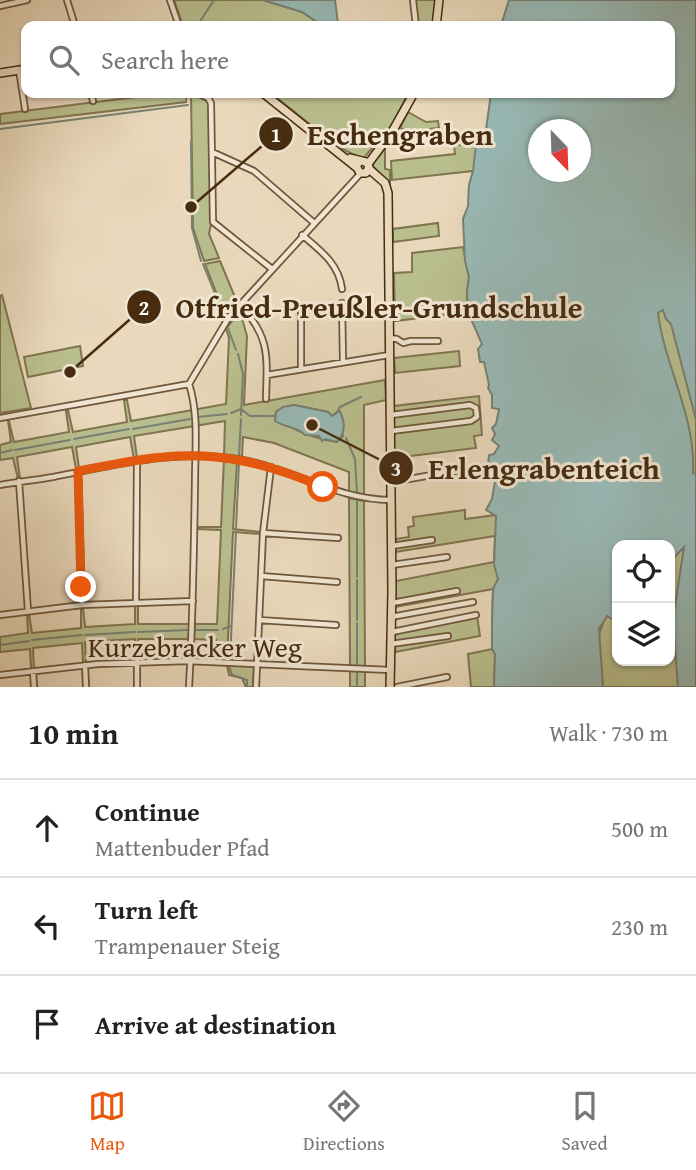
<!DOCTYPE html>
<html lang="en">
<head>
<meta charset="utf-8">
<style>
	:root { --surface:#fff; --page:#f2f2f2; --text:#222; --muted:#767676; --line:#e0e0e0; --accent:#ea580c }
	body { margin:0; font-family:"Gentium Book Plus",serif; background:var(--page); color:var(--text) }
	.controls { position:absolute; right:21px; bottom:21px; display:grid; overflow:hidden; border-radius:14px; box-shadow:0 2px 5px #0004 }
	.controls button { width:63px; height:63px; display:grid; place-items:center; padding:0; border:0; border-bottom:2px solid var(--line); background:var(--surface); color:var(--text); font:35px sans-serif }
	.compass { position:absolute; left:528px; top:119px; width:63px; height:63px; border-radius:50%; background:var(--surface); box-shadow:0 2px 5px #0004; rotate:157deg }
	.stop { position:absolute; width:21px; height:21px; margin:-16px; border:5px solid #ea580c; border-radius:50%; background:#fff }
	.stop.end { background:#ea580c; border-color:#fff; box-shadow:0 2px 7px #0008 }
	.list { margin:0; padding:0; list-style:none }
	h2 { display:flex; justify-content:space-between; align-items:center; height:91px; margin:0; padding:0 28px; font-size:30px }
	h2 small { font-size:23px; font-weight:400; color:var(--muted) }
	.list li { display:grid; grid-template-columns:46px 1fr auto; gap:21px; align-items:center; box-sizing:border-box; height:98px; padding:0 28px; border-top:2px solid var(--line) }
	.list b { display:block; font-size:26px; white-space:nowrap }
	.list p { margin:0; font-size:23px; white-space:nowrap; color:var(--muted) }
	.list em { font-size:23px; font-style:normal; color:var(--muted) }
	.icon { flex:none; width:38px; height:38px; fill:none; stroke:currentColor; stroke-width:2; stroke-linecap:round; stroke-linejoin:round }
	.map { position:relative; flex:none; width:696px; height:687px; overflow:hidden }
	.search { position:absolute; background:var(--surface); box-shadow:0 2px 5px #0004; left:21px; right:21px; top:21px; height:77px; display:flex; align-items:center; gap:18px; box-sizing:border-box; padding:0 24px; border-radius:14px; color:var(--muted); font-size:26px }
	.sheet { height:385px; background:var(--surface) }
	nav { display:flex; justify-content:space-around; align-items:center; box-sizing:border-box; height:98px; border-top:2px solid var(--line); background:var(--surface); font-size:19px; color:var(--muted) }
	nav a { display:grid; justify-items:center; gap:4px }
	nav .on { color:var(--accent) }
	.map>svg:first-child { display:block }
</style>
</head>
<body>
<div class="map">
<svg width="696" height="687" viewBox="0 0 696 687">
	<rect width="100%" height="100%" fill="#e9d8bb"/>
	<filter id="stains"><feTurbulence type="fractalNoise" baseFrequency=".00286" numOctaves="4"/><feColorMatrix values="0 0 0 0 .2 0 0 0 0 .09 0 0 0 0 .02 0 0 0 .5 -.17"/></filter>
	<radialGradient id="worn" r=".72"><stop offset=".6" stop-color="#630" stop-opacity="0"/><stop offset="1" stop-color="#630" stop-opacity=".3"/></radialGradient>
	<!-- green -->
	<path fill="#b9be8e" stroke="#80754f" stroke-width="2" fill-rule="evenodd" d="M 174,0 L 263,0 L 302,12 L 323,26 L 183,26 Z
		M 414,0 L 437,0 L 434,26 L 417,26 Z
		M 168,93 L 187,93 L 186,102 L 0,124 L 0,114 Z
		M 191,93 L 207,98 L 210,103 L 212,219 L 209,234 L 219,258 L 204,261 L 193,228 Z
		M 271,93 L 401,93 L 408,94 L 392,125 L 363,159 L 338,147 Z
		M 408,112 L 426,122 L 438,121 L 439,128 L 408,131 L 400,128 Z
		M 476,144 L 476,186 L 469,189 L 473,171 L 392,180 L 391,161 L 455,154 L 454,145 Z
		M 385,148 L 385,169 L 390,170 L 390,185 L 372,165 Z
		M 438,223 L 439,236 L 393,242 L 393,229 Z
		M 463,247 L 469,277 L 467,292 L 468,312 L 395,321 L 394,273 L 412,272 L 412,253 Z
		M 220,261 L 237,302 L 225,315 L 205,264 Z
		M 2,295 L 31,408 L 0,413 L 0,296 Z
		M 659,306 L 669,309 L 696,413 L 696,497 L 682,687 L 601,687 C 593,665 595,636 607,615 L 617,616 L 617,661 L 670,661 L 670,562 L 673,558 L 686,501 L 683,469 L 652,315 Z
		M 240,311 L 247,336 L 244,405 L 385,380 L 386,400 L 364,405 L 364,496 L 349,493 L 349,472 L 274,443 L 243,437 L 242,457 L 224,455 L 225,421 L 134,436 L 137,458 L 134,459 L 130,437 L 76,447 L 79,468 L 76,469 L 72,447 L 17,457 L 20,479 L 18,479 L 13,458 L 0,460 L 0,445 L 11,442 L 8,421 L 9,421 L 14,442 L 69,432 L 66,411 L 68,410 L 73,432 L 127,422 L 124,400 L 127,400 L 131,421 L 226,404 L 229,338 L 226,329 ZM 294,405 L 328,412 L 332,416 L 337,412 L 343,436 L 337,442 C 315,439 294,431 275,417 L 276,412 L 283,408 Z
		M 80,346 L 83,366 L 28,377 L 24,357 Z
		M 459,351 L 460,366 L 395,373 L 394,358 Z
		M 479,396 L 482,435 L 474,436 L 476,448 L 394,458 L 394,406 Z
		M 224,459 L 237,461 L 233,529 L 260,532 L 260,534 L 233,532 L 227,660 L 215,660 L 216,640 L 194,639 L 195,624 L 217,624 L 221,530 L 196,529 L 196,527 L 221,527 Z
		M 349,498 L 364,501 L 365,666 L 350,666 Z
		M 465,510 L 465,519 L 496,515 L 498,541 L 494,561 L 495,536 L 395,552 L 395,539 L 409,537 L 408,527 L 414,526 L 413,517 Z
		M 494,562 L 495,565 L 500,565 L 492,623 L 493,589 L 395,607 L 396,581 Z
		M 135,604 L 138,604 L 138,624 L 190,624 L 189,639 L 138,639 L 138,659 L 135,659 L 135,639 L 85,642 L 86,663 L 83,663 L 82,643 L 33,648 L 34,668 L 31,668 L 30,649 L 0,652 L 0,637 L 28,633 L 27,614 L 29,614 L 32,633 L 81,628 L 81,608 L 83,608 L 85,627 L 135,624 Z
		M 477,616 L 480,636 L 395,652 L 395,632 Z
		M 492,649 L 495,654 L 494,687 L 471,687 L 468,654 Z
		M 227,665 L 252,666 L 254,668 L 253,687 L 246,687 L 242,678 L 229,675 Z
		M 350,671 L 365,671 L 365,687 L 350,687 Z"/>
	<!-- water -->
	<path fill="#98b9b5" stroke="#788173" stroke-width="2" fill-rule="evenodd" d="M 263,0 L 335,0 L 338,24 L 323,26 L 302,12 Z
		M 509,0 L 696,0 L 696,420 L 671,324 L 666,319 L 663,310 L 658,313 C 665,368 696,416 693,473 L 696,474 L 696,687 L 678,687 L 674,636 L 674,612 L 684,547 L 670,562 L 670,545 L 617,545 L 617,622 L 607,616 L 599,629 L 603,687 L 494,687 L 495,654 L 492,649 L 492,624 L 493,589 L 498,579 L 494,565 L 496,516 L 486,510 L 492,499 L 496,475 L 491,471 L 495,465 L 488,465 L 489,455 L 494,454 L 499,446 L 492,440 L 495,434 L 492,428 L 496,424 L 499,409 L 492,408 L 492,395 L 488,388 L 489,385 L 484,362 L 480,362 L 478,349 L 482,344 L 468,312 L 467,292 L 469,277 L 465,261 L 463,219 L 468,206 L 469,185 L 473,171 L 476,144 L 486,130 L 491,93 L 670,93 L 670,26 L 497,26 L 501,25 ZM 538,130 L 580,130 L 580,172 L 538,172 Z
		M 294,405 L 328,412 L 332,416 L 340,411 C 345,423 346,432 337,442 L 325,439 L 322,441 L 319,436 L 305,435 C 298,427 284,427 275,421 L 276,412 L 283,407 Z"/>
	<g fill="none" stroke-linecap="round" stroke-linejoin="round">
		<!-- stream -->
		<path stroke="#788173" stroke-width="2" d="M 197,26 L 214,0
			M 0,129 L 188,105
			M 191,141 L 192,228 L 201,261
			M 203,264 L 224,316
			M 228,328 L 236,350
			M 238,354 L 243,374 L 241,415
			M 340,407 L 361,397
			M 338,411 L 339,408
			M 231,413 L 241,409 L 250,416 L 269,416
			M 271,416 L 275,416
			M 198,417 L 227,414
			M 133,429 L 190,419
			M 346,438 L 355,459 L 357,494
			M 74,439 L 129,429
			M 15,450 L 70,440
			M 0,453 L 12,450
			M 239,456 L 241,419
			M 357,500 L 357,577
			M 236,528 L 239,463
			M 357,580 L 357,620
			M 357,623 L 357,666
			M 223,629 L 231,626
			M 196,630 L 218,630
			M 138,632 L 188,630
			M 85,635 L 135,632
			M 32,640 L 82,635
			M 0,645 L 29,641
			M 230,660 L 236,531
			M 229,666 L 232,675 L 247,680 L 247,687
			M 357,687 L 357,671"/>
		<!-- minor casing -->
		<g stroke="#70573b" stroke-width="8">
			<path id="minor" d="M 67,0 L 75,26
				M 170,0 L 179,26
				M 413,0 L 416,26
				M 0,6 L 27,0
				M 19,70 L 25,109
				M 91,93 L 93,101
				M 197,93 L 208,98 L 211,103 L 213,222 L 272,269
				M 212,152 L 254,171 L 313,222
				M 302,235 C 321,251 339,264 342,289
				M 342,303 L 343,362
				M 240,306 C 271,336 267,359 266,399
				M 301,311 L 301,369
				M 389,338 L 397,339 L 403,343 L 411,341 L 438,341
				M 267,375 L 389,355
				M 189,384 C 199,414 195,450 195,481 C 194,550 193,618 189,687
				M 391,415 L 470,405 L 476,408 L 477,417 L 471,421 L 391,431
				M 0,418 L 189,384 L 229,317 L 360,174
				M 78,471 L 82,605
				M 19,481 L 28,611
				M 392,482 L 466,469
				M 0,485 C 17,482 35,480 53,477 C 116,465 178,448 243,460 C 294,469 337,500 391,500
				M 263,533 L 338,538
				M 392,546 L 432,540
				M 392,565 L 447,557
				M 261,576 L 337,582
				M 136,602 L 137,461
				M 392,603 L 457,591
				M 0,615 L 82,605 L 193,601
				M 391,617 L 473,602
				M 259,620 L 336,625
				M 392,632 L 476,615
				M 391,644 L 448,636
				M 137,662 L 137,687
				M 85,665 L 86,687
				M 33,671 L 34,687
				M 0,675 L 98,664 L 187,661 L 390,670
				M 256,687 L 263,533 L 271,467
				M 397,687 L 447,677"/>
		</g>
		<!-- major casing -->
		<g stroke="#472c10" stroke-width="10">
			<path id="major" d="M 436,26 L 439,0
				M 0,73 L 26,69
				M 263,93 L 356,167
				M 350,158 L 366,162 L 369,167 L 366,173 L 360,173 L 356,166 L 360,161
				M 368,164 L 392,132 L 414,93
				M 369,169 L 385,183 L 388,193 L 392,591 L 390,687"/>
		</g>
		<!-- minor -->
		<use href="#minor" stroke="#f1e6d3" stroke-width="4.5"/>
		<!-- major -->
		<use href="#major" stroke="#e9d8bb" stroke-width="7"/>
	</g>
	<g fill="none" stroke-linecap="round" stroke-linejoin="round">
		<!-- route -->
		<path stroke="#ea580c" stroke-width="9" d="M 81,587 L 78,471 C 107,466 135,459 164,457 C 221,451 271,465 323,487"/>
	</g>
	<g text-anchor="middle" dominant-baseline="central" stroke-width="6" stroke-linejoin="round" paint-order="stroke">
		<!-- street labels -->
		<g font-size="28" fill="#472c10" stroke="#f1e6d3">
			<text x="195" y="646">Kurzebracker Weg</text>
		</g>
	</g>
	<!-- callouts -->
	<path fill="none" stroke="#472c10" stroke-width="2.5" d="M191 207L276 134M70 372L144 307M312 425L396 468"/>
	<g fill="#472c10" stroke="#f1e6d3" stroke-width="2.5">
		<circle cx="191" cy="207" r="7"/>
		<circle cx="70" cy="372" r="7"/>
		<circle cx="312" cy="425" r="7"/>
		<circle cx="276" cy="134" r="18"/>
		<circle cx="144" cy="307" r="18"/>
		<circle cx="396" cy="468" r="18"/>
	</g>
	<g font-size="21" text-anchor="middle" font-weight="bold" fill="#fff">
		<text x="276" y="142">1</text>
		<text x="144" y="315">2</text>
		<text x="396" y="476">3</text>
	</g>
	<g font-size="30" text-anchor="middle" font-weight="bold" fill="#472c10" stroke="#f1e6d3" stroke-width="6" stroke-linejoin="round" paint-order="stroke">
		<text x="400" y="145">Eschengraben</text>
		<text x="379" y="318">Otfried-Preußler-Grundschule</text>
		<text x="544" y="479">Erlengrabenteich</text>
	</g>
	<rect width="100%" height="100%" filter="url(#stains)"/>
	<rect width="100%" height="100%" fill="url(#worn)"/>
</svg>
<div class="controls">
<button><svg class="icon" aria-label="locate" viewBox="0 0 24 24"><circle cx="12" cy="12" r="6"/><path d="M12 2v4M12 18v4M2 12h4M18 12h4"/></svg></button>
<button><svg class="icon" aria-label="layers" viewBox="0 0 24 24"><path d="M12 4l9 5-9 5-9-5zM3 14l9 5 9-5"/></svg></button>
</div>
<svg class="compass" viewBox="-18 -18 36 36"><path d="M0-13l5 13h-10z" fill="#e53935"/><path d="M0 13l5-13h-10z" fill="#767676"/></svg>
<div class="stop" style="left:323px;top:487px"></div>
<div class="stop end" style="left:81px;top:587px"></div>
<div class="search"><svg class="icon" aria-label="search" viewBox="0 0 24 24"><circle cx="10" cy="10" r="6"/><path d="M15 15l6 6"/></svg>Search here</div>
</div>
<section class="sheet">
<h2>10 min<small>Walk · 730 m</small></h2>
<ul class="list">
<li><svg class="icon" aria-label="ahead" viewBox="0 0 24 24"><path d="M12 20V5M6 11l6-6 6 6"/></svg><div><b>Continue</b><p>Mattenbuder Pfad</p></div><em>500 m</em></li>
<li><svg class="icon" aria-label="left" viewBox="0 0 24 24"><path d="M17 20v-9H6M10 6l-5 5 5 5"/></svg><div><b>Turn left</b><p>Trampenauer Steig</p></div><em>230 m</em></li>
<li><svg class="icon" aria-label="arrive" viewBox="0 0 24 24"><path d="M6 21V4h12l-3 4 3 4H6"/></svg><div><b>Arrive at destination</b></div></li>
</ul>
</section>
<nav>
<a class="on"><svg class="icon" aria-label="map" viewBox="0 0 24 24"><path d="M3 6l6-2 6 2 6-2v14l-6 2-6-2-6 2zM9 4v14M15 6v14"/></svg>Map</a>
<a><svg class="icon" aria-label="directions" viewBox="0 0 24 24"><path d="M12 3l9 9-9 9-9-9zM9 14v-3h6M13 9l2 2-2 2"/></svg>Directions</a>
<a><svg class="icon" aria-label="saved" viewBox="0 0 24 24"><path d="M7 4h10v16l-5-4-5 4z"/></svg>Saved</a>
</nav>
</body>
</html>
